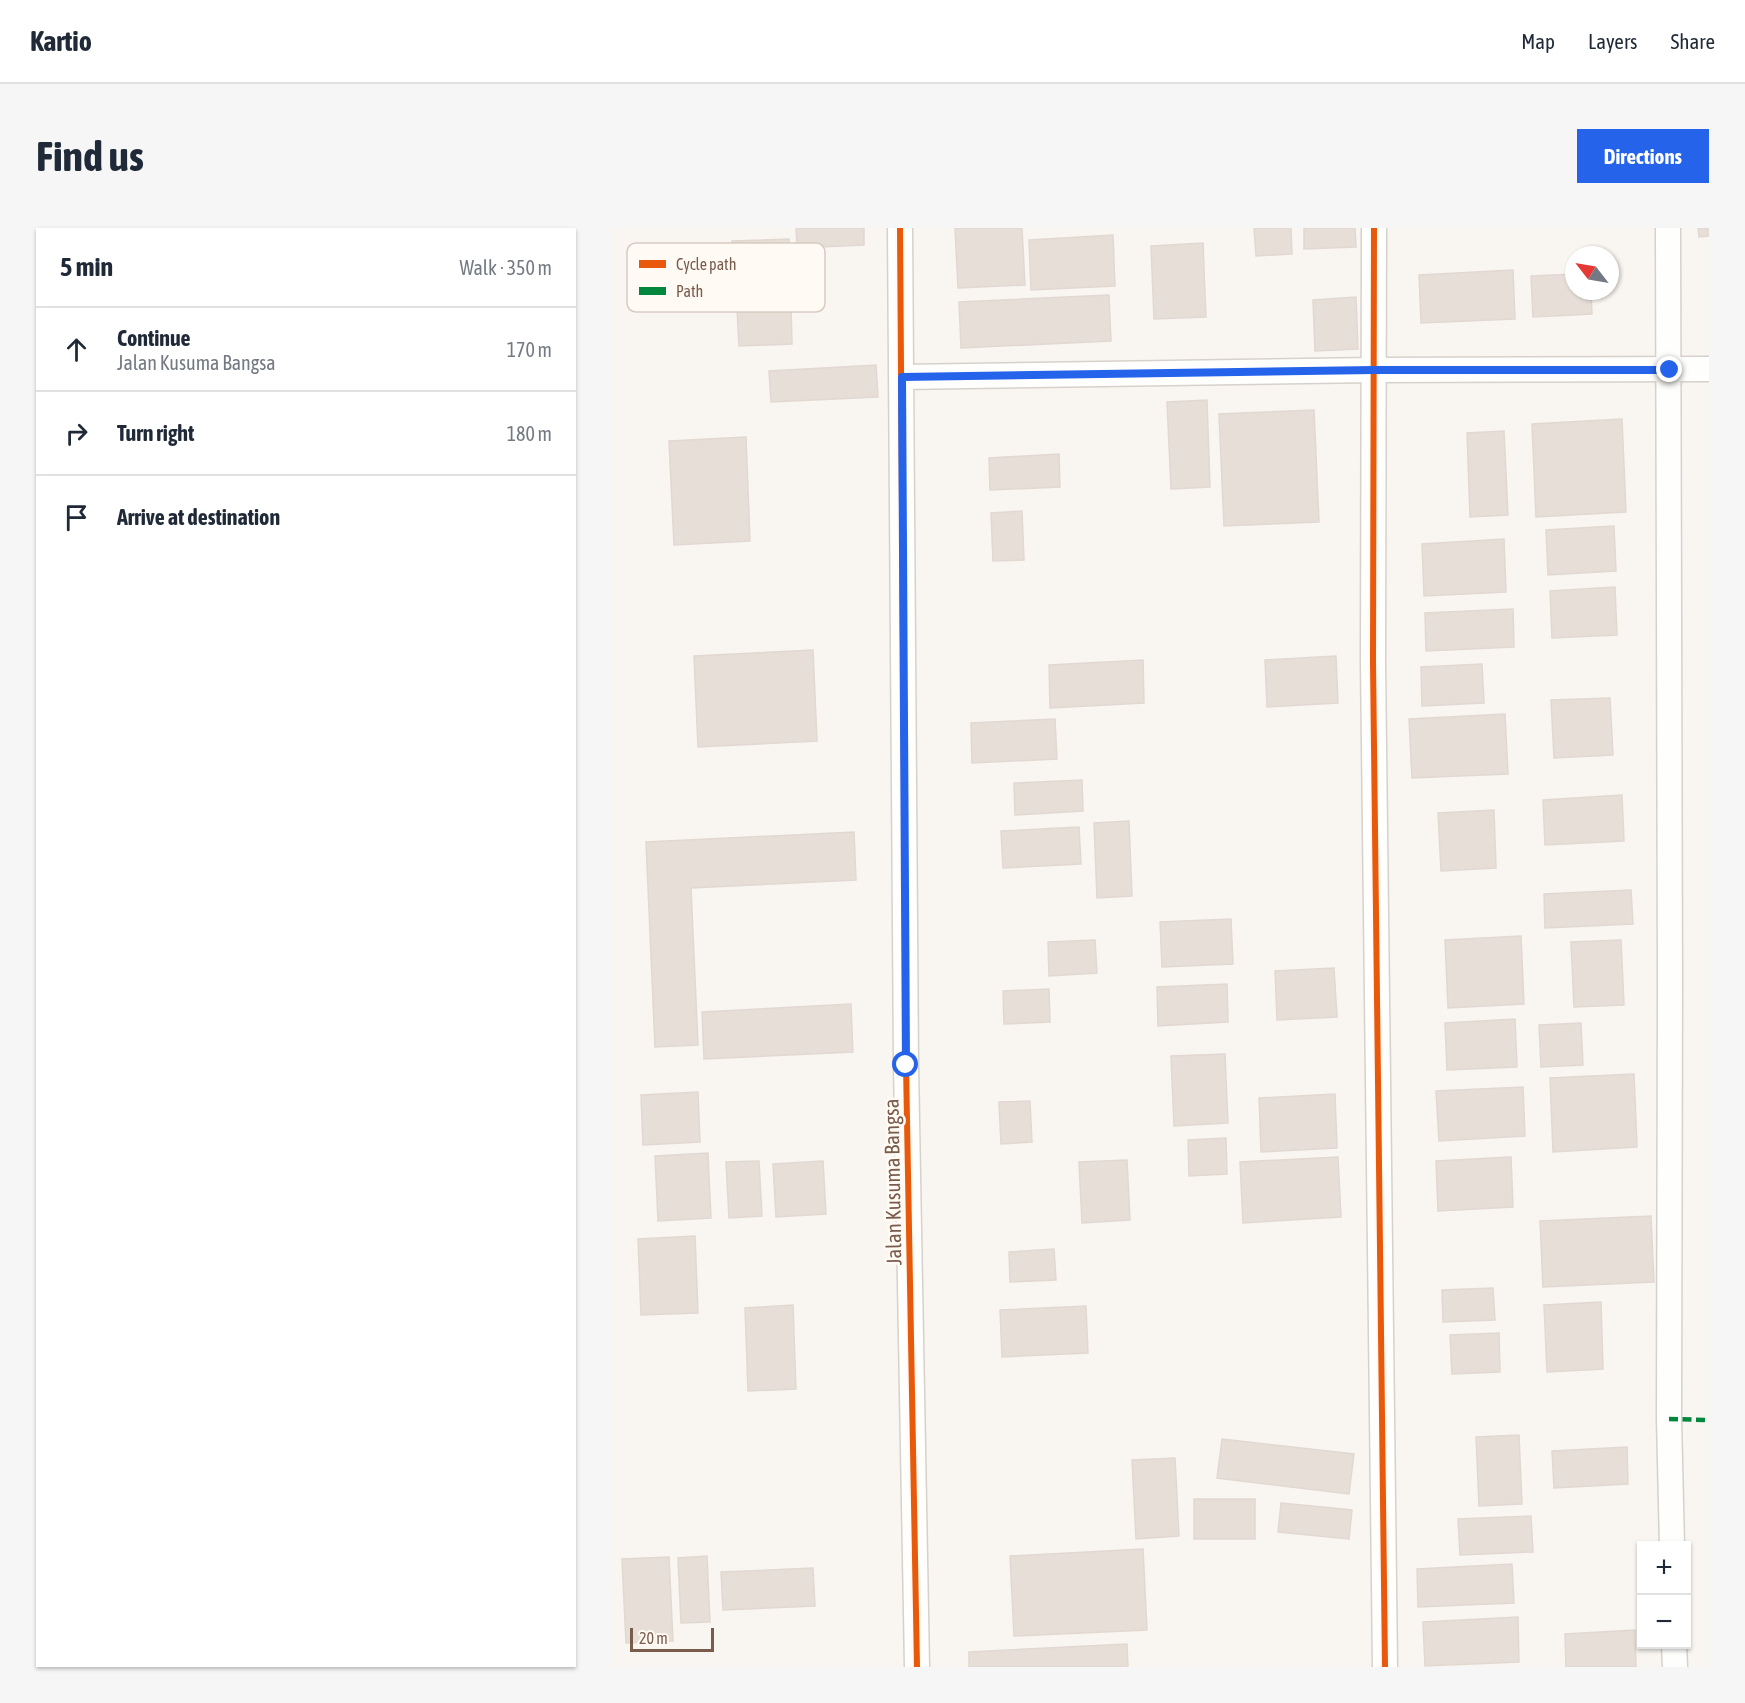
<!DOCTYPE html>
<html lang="en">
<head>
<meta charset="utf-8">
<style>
	:root { --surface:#fff; --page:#f6f6f7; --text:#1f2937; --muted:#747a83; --line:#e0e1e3; --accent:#2563eb }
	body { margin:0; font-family:"Asap Condensed",sans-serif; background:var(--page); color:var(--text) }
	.controls { position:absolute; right:18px; bottom:18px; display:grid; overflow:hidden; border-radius:0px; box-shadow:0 2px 4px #0004 }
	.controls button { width:54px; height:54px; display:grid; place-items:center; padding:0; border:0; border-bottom:2px solid var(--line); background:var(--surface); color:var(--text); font:30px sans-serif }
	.compass { position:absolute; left:953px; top:18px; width:54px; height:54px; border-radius:50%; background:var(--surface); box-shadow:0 2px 4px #0004; rotate:301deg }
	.scale { position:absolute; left:18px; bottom:15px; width:84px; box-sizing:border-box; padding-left:6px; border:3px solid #7a5c4d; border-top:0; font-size:16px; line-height:21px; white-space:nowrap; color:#7a5c4d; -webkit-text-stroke:4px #fffaf3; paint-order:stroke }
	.stop { position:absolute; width:18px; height:18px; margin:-14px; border:4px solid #2563eb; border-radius:50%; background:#fff }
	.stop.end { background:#2563eb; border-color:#fff; box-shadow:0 2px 6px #0008 }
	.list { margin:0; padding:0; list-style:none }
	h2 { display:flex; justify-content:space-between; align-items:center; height:78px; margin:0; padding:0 24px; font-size:26px }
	h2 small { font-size:20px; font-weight:400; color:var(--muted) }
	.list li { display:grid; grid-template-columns:39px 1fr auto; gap:18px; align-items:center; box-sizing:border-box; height:84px; padding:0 24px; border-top:2px solid var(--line) }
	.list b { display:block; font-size:22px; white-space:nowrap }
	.list p { margin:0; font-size:20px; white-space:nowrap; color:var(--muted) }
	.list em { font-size:20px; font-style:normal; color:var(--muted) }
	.icon { flex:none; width:33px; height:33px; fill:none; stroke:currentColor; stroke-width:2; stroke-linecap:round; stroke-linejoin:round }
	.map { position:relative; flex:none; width:1097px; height:1439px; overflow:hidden; border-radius:0px }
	header { display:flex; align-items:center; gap:36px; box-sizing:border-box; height:84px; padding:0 30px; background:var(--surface); border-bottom:2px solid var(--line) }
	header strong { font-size:28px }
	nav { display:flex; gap:33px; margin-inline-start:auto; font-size:21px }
	.intro { display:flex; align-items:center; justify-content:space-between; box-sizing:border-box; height:144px; padding:0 36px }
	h1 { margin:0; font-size:42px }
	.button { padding:15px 27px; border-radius:0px; background:var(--accent); color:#fff; font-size:21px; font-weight:700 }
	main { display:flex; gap:36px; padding:0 36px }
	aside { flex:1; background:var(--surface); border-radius:0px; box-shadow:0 2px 4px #0004 }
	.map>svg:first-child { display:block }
</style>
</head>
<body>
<header>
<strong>Kartio</strong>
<nav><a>Map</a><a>Layers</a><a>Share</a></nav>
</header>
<div class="intro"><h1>Find us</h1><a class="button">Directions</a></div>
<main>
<aside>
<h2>5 min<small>Walk · 350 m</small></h2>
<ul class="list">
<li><svg class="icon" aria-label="ahead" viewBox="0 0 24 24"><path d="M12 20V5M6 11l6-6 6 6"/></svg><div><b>Continue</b><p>Jalan Kusuma Bangsa</p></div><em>170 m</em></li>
<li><svg class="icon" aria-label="right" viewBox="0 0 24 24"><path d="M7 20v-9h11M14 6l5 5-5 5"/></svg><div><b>Turn right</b></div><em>180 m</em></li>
<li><svg class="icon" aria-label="arrive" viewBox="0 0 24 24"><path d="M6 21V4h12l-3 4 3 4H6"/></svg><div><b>Arrive at destination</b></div></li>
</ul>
</aside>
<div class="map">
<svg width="1097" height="1439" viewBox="0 0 1097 1439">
	<rect width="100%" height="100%" fill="#f9f5f0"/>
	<!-- building -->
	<path fill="#e6ded7" stroke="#e2d8d2" stroke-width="1.5" d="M 184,0 L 252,0 L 252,17 L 185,20 Z
		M 343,0 L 410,0 L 413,57 L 346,60 Z
		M 642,0 L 679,0 L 680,26 L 644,28 Z
		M 692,0 L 743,0 L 744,19 L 692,21 Z
		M 1086,0 L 1097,0 L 1097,8 L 1087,9 Z
		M 501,7 L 503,58 L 419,62 L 417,12 Z
		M 177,11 L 179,61 L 122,63 L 120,13 Z
		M 591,15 L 594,89 L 542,91 L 539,18 Z
		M 901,42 L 903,91 L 809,95 L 807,47 Z
		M 962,46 L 962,63 L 979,63 L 980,86 L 921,89 L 919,48 Z
		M 497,67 L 499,113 L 349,120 L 347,74 Z
		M 744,69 L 746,121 L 703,123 L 701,72 Z
		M 179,79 L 180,116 L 127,118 L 125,81 Z
		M 264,137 L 266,169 L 159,174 L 157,143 Z
		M 595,172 L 598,259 L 559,261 L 555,174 Z
		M 702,182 L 707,294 L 612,298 L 607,186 Z
		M 1010,191 L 1014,284 L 924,289 L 920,196 Z
		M 892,203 L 896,287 L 858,289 L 855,205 Z
		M 134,209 L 138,313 L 62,317 L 57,213 Z
		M 447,226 L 448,259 L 378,262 L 377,230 Z
		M 410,283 L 412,332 L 381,333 L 379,285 Z
		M 1002,298 L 1004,343 L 936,347 L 934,302 Z
		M 892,311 L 894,364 L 812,368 L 810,316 Z
		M 1003,359 L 1005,407 L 940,410 L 938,363 Z
		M 901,381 L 902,419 L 814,423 L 813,385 Z
		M 201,422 L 205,513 L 86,519 L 82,428 Z
		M 724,428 L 726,475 L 655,479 L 653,432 Z
		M 531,432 L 532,475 L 438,480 L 437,437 Z
		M 870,436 L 872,475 L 810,478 L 809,439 Z
		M 998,470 L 1001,527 L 942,530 L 939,472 Z
		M 893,486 L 896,546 L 800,550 L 797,491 Z
		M 443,491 L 445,531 L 360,535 L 359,495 Z
		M 470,552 L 471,583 L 403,587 L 402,555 Z
		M 1010,567 L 1012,613 L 933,617 L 931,572 Z
		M 882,582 L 884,640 L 829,643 L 826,585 Z
		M 517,593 L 520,668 L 485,670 L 482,595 Z
		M 467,599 L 469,636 L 391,640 L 389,603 Z
		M 242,604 L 244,652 L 79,660 L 86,817 L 43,819 L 34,614 Z
		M 1019,662 L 1021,696 L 933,700 L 932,666 Z
		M 619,691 L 621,736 L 550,739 L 548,694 Z
		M 909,708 L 912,776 L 836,780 L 833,712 Z
		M 483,712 L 485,745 L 437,748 L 436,714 Z
		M 1009,712 L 1012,777 L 962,779 L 959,714 Z
		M 722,740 L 725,789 L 665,792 L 663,743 Z
		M 615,756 L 616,794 L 546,798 L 545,759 Z
		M 437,761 L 438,794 L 392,796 L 391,763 Z
		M 239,776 L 241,824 L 92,831 L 90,784 Z
		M 903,791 L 905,839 L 835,842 L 833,795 Z
		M 969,795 L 971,837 L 929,839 L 927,797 Z
		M 613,826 L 616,895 L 562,898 L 559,828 Z
		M 1022,846 L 1025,919 L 941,924 L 938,850 Z
		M 911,859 L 913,908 L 827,913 L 824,863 Z
		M 86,864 L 88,914 L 31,917 L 29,867 Z
		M 723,866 L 725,920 L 649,924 L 647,870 Z
		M 418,873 L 420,914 L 389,916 L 387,874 Z
		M 614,910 L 615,946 L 577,948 L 576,912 Z
		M 96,925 L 99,990 L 46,993 L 43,928 Z
		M 726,929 L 729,989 L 631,995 L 628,934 Z
		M 899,929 L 901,979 L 826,983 L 824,933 Z
		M 515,932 L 518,992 L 470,995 L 467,934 Z
		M 147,933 L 150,988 L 117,990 L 114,934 Z
		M 211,933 L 214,986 L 164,989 L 161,936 Z
		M 1039,988 L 1042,1054 L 931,1059 L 928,993 Z
		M 83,1008 L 86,1085 L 29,1087 L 26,1011 Z
		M 442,1021 L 444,1052 L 398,1054 L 397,1024 Z
		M 881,1060 L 883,1092 L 831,1094 L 830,1062 Z
		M 989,1074 L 991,1141 L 935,1144 L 932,1077 Z
		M 181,1077 L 184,1161 L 136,1163 L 133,1080 Z
		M 474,1078 L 476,1125 L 390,1129 L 388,1082 Z
		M 887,1105 L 888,1144 L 840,1146 L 838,1107 Z
		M 907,1207 L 910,1276 L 867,1278 L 864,1209 Z
		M 610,1211 L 742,1226 L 737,1266 L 605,1250 Z
		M 1015,1219 L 1016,1256 L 942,1260 L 940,1223 Z
		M 563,1230 L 567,1308 L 524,1311 L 520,1232 Z
		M 582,1271 L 643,1271 L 643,1311 L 582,1311 Z
		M 669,1275 L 740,1282 L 737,1311 L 666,1304 Z
		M 919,1288 L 921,1324 L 848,1327 L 846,1291 Z
		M 531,1321 L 535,1402 L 402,1408 L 398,1328 Z
		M 95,1328 L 98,1394 L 69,1395 L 66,1330 Z
		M 57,1329 L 61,1413 L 14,1415 L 10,1331 Z
		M 900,1336 L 902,1375 L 806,1379 L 805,1341 Z
		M 201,1340 L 203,1378 L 111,1382 L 109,1344 Z
		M 906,1389 L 907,1434 L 813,1438 L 811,1394 Z
		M 1023,1402 L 1024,1439 L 954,1439 L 953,1406 Z
		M 515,1416 L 516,1439 L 357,1439 L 357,1424 Z"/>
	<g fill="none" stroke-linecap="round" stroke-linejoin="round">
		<!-- minor casing -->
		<g stroke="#d7d1cb" stroke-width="27">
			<path id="minor" d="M 288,0 L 294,837 L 305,1439
				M 762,0 L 761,434 L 773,1439
				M 1056,0 L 1058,756 L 1057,1191 L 1060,1318
				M 290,149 L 762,142 L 1097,141
				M 1062,1416 L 1063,1439"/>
		</g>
		<!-- minor -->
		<use href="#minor" stroke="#fefefd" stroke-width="24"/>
		<!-- quiet -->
		<path stroke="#00873e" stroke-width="4.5" stroke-dasharray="9 4.5" stroke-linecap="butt" d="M 1057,1191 L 1097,1192"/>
		<!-- cycleway casing -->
		<g stroke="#fffaf3" stroke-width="10">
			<path id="cycleway" d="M 288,0 L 294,837 L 305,1439
				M 762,0 L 761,434 L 773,1439"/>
		</g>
		<!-- cycleway -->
		<use href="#cycleway" stroke="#e8590c" stroke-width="6"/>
	</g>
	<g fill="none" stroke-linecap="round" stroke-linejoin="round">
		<!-- route -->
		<path stroke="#2563eb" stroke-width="8" d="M 294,837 L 290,149 L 762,142 L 1058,142"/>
	</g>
	<g text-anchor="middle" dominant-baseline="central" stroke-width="5" stroke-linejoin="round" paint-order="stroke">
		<!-- street labels -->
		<g font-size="21" fill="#7a5c4d" stroke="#fffaf3">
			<text transform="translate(280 954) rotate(-91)">Jalan Kusuma Bangsa</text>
		</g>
	</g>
	<!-- legend -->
	<rect x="15" y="15" width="198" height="69" rx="9" fill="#fffaf3" stroke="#d7cbc1" stroke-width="1.5"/>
	<rect x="27" y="32" width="27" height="8" fill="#e8590c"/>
	<rect x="27" y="59" width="27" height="8" fill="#00873e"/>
	<g font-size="16" fill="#7a5c4d">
		<text x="64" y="42">Cycle path</text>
		<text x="64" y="69">Path</text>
	</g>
</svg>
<div class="controls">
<button>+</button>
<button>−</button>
</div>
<svg class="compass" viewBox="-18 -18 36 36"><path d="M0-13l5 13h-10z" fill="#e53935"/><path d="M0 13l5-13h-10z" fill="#747a83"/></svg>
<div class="scale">20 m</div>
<div class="stop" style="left:294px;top:837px"></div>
<div class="stop end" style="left:1058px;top:142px"></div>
</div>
</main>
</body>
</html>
